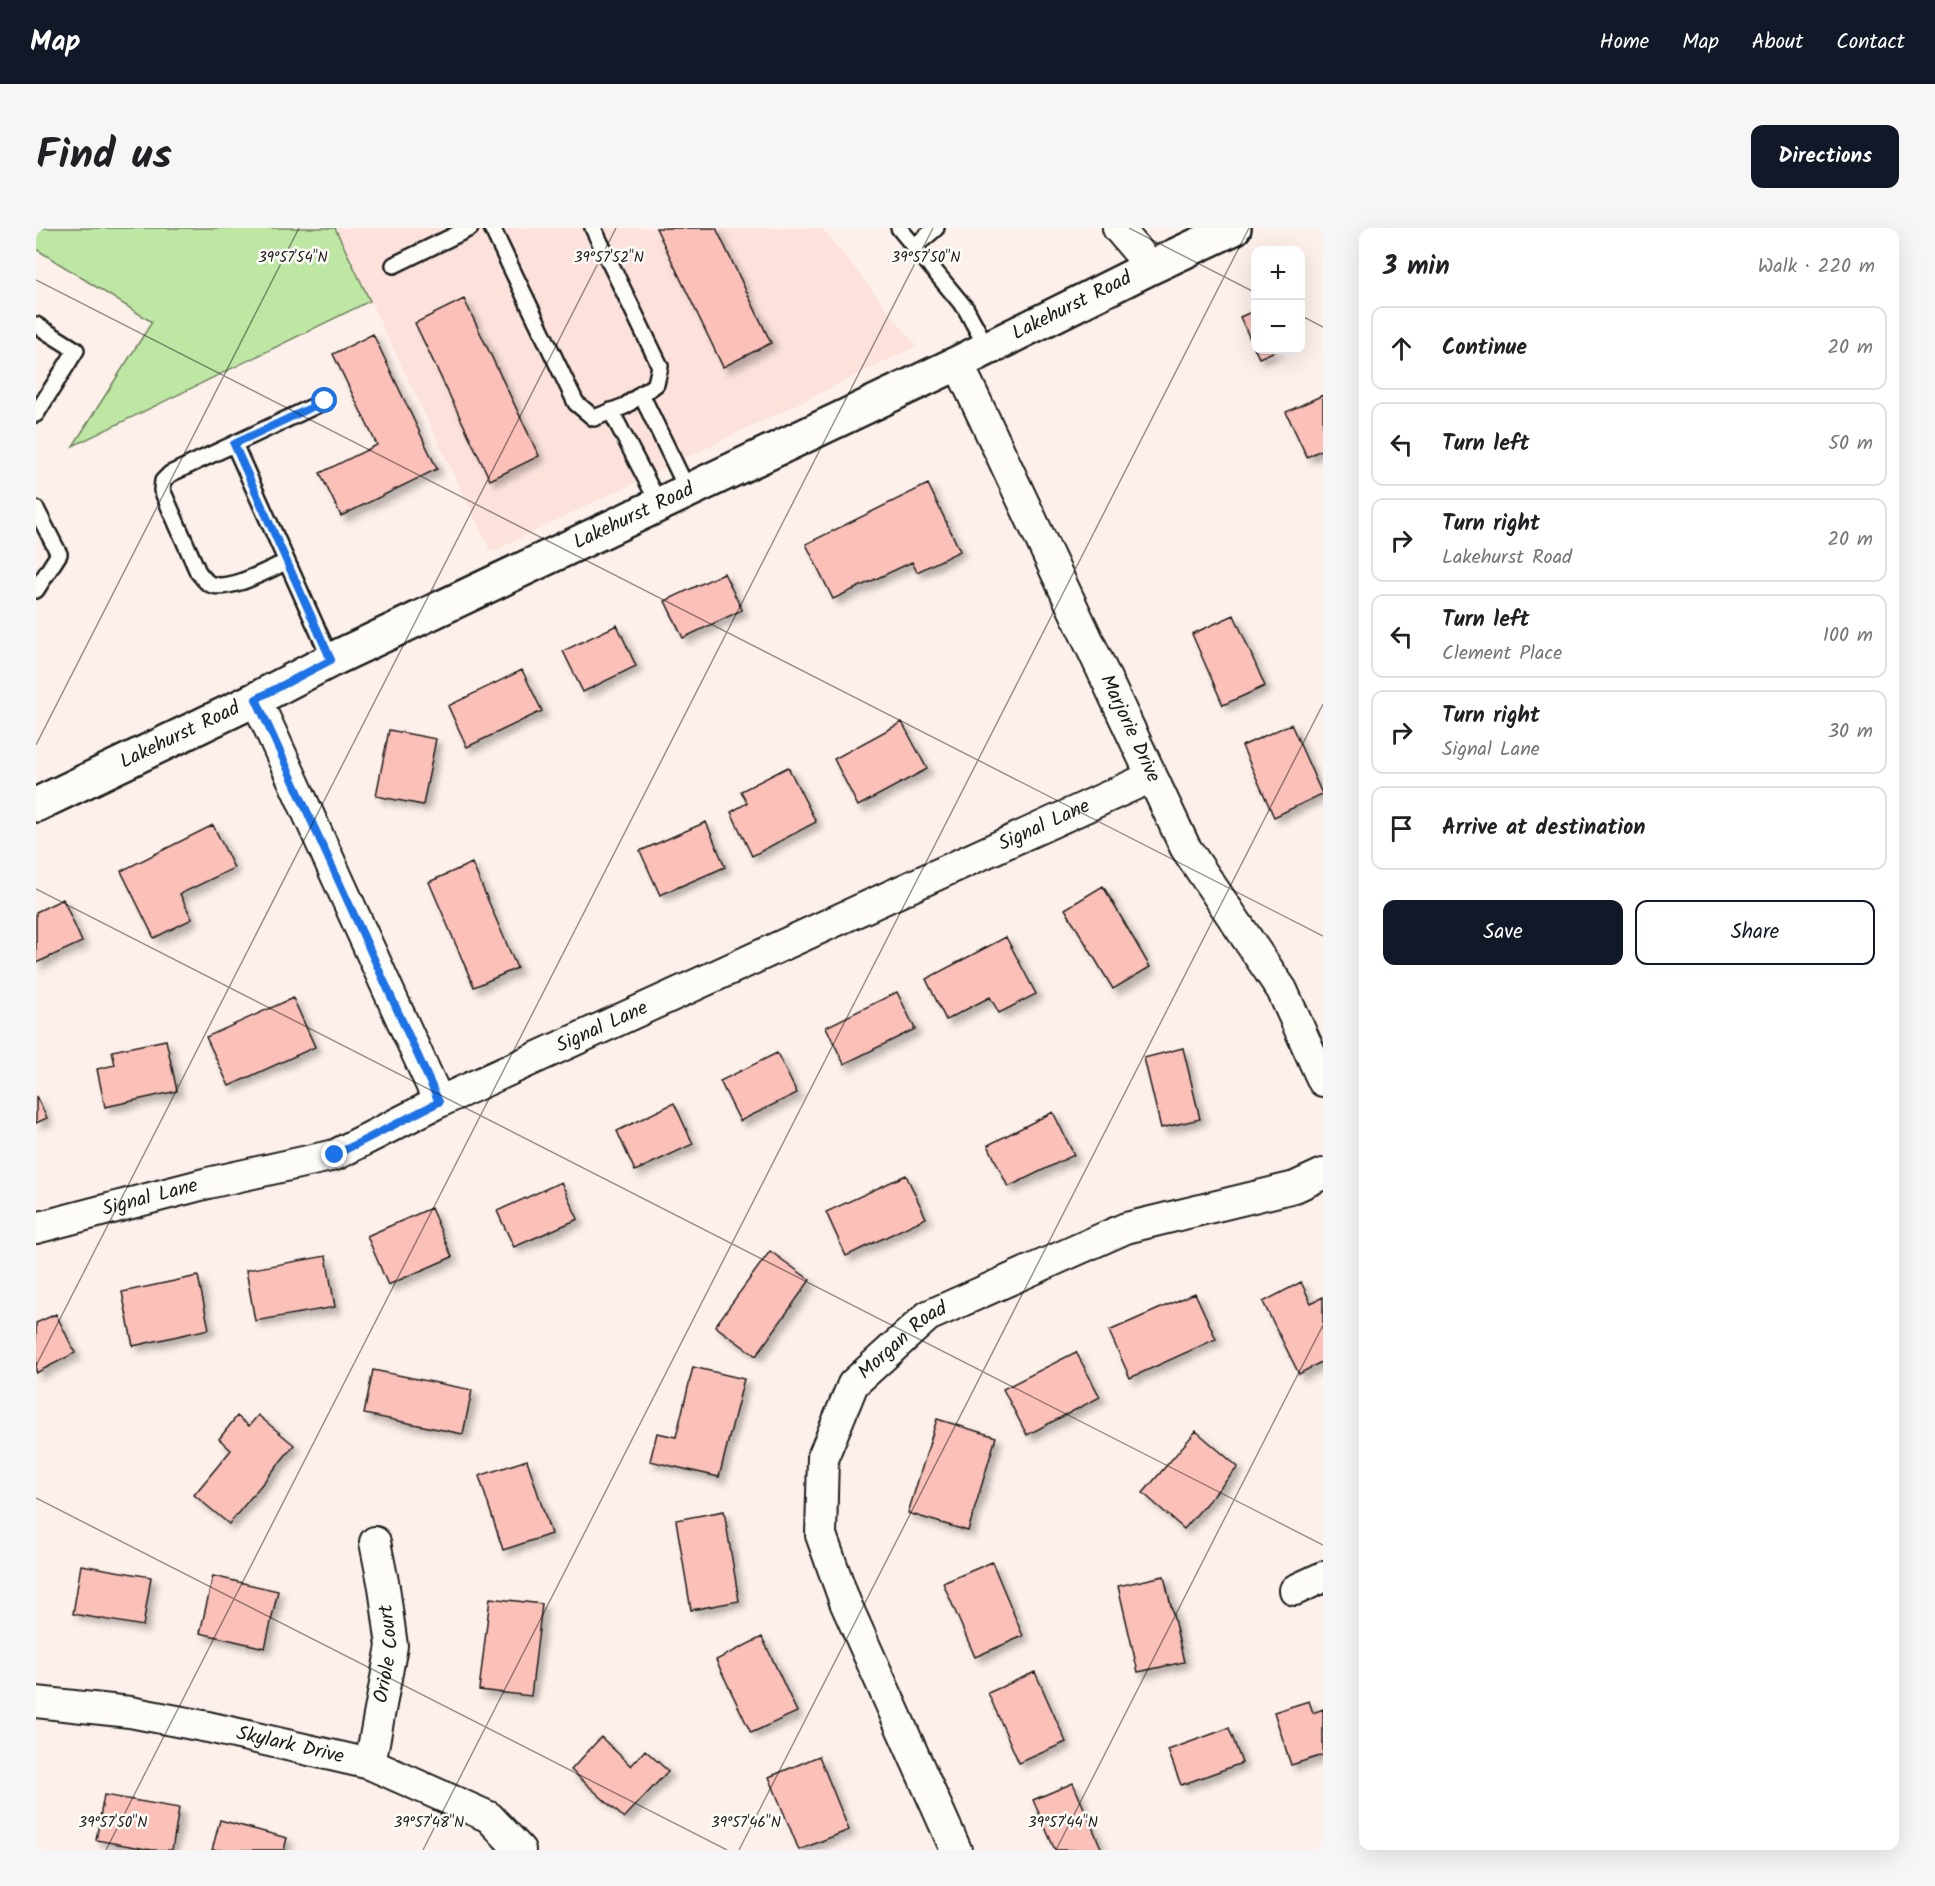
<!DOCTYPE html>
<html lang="en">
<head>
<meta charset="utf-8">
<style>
	:root { --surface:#fff; --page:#f6f6f6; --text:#202124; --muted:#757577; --line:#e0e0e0; --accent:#111827 }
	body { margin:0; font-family:Kalam,sans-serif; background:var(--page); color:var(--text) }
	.controls { position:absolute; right:18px; top:18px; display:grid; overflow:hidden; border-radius:12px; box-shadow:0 6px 24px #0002 }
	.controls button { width:54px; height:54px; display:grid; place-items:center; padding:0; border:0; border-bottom:2px solid var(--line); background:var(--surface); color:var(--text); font:30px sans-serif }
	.stop { position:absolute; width:18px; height:18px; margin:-14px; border:4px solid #1a73e8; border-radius:50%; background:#fff }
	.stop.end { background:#1a73e8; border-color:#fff; box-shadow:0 2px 6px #0008 }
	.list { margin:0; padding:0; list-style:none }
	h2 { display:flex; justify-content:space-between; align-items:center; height:78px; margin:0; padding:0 24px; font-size:26px }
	h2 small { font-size:20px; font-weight:400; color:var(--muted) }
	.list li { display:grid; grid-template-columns:39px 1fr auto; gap:18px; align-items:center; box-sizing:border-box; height:84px; margin:0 12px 12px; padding:0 12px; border:2px solid var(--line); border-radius:12px }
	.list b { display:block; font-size:22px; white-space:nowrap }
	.list p { margin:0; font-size:20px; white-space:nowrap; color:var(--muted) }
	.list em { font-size:20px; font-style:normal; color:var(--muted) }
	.actions { display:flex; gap:12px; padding:18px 24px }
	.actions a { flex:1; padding:14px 0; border:2px solid var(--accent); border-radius:12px; text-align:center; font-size:21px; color:var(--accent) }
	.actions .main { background:var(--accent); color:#fff }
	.icon { flex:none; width:33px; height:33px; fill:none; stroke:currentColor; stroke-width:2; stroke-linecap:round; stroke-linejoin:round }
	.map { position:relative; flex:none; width:1287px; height:1622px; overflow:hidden; border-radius:12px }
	header { display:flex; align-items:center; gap:36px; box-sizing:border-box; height:84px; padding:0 30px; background:var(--accent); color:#fff }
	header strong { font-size:28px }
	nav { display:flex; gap:33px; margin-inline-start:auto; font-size:21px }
	.intro { display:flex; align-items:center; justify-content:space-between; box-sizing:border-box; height:144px; padding:0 36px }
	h1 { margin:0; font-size:42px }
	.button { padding:15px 27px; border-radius:12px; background:var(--accent); color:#fff; font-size:21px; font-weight:700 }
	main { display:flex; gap:36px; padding:0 36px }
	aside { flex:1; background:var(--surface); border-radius:12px; box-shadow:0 6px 24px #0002 }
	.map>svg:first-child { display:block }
</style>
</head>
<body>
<header>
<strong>Map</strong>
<nav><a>Home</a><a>Map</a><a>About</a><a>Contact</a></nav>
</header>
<div class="intro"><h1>Find us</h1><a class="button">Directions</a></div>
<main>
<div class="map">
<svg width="1287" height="1622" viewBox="0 0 1287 1622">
	<defs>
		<filter id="shadow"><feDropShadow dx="5.5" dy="5.5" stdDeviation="3" flood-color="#0004"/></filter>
	</defs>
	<rect width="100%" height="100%" fill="#fdf0ea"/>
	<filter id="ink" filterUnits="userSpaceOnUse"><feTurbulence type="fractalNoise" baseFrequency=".0167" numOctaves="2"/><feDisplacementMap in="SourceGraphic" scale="12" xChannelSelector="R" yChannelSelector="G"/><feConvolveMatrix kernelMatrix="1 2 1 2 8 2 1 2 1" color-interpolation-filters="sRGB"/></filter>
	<g filter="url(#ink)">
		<!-- built -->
		<path fill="#fce2db" d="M 299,0 L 786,0 L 881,118 L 455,324 Z"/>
		<!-- green -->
		<path fill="#bee7a3" stroke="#6d8260" stroke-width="1.5" d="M 0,0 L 299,0 L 334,73 L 37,218 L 116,94 L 0,21 Z"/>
		<!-- building -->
		<path fill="#fbc0b8" stroke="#1c1c1c" stroke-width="1.5" filter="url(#shadow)" d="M 620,0 L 680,0 L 735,115 L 687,139 Z
			M 428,71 L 503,228 L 454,252 L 379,95 Z
			M 1220,82 L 1220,122 L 1242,122 L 1223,130 L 1204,89 Z
			M 337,106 L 401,241 L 305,288 L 284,245 L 341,217 L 297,126 Z
			M 1287,167 L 1287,221 L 1271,229 L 1250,184 Z
			M 892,256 L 924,323 L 881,344 L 876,334 L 797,371 L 770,316 Z
			M 688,345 L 706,382 L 647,410 L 629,373 Z
			M 1198,387 L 1229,458 L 1187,477 L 1156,406 Z
			M 581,397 L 600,438 L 547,464 L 527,423 Z
			M 486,442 L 506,483 L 431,519 L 412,478 Z
			M 866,494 L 891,541 L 822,578 L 798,531 Z
			M 1255,496 L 1286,566 L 1238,589 L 1206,518 Z
			M 353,502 L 400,511 L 387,577 L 340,568 Z
			M 752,539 L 780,594 L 716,628 L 695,584 L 711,575 L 705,563 Z
			M 670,594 L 689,639 L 624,667 L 604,623 Z
			M 177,597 L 198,640 L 144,666 L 156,691 L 118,710 L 85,643 Z
			M 436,635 L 481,740 L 438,759 L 393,654 Z
			M 1067,658 L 1114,739 L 1077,761 L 1029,681 Z
			M 27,671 L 46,714 L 0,735 L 0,684 Z
			M 970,709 L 1000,766 L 963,785 L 954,769 L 910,792 L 890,751 Z
			M 861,764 L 879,801 L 808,836 L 790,799 Z
			M 257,770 L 279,819 L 193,858 L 170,809 Z
			M 130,812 L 141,863 L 69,879 L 61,841 L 79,837 L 76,823 Z
			M 1147,820 L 1164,891 L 1125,900 L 1108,830 Z
			M 741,825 L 761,865 L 704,893 L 684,853 Z
			M 0,868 L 11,890 L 0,895 Z
			M 638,875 L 657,916 L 599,943 L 581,903 Z
			M 1017,884 L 1038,927 L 972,959 L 952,917 Z
			M 870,947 L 890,990 L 810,1028 L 790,984 Z
			M 525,954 L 542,991 L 478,1019 L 461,983 Z
			M 395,980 L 416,1029 L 352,1057 L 331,1008 Z
			M 734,1023 L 774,1052 L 720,1128 L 679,1098 Z
			M 290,1028 L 299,1079 L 219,1093 L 210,1042 Z
			M 162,1048 L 173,1101 L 97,1118 L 86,1064 Z
			M 1265,1054 L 1275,1075 L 1287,1069 L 1287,1133 L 1263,1146 L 1227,1074 Z
			M 1159,1065 L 1180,1111 L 1094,1150 L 1073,1103 Z
			M 20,1086 L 39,1125 L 0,1145 L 0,1095 Z
			M 1040,1124 L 1064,1169 L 991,1207 L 967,1161 Z
			M 657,1139 L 708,1151 L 683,1249 L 614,1233 L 621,1205 L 640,1209 Z
			M 337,1142 L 436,1162 L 427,1206 L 328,1186 Z
			M 222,1187 L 258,1217 L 193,1296 L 158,1267 L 195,1222 L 183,1211 L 201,1188 L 213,1198 Z
			M 901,1191 L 960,1209 L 932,1303 L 872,1285 Z
			M 1160,1203 L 1202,1239 L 1148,1301 L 1107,1265 Z
			M 491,1232 L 515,1306 L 467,1322 L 443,1248 Z
			M 688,1283 L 703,1373 L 655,1382 L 640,1292 Z
			M 956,1334 L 987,1408 L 939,1429 L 907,1355 Z
			M 45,1337 L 115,1349 L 107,1398 L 37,1386 Z
			M 177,1348 L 242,1363 L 229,1420 L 164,1405 Z
			M 1128,1348 L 1148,1434 L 1102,1444 L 1082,1358 Z
			M 454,1370 L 506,1376 L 495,1468 L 443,1462 Z
			M 726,1409 L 761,1484 L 715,1505 L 680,1432 Z
			M 999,1444 L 1030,1514 L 983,1535 L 952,1465 Z
			M 1273,1473 L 1277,1485 L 1287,1481 L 1287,1527 L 1255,1537 L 1238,1484 Z
			M 1193,1500 L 1206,1535 L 1145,1557 L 1132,1522 Z
			M 565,1509 L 595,1538 L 609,1522 L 632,1543 L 588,1590 L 535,1542 Z
			M 783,1528 L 813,1602 L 763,1622 L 733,1549 Z
			M 1037,1555 L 1066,1622 L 1019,1622 L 997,1572 Z
			M 68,1567 L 143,1580 L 136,1622 L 116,1622 L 60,1612 Z
			M 184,1592 L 251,1610 L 248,1622 L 176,1622 Z"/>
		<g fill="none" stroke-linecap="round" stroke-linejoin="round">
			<!-- lane casing -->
			<g stroke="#1c1c1c" stroke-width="20">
				<path id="lane" d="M 456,0 L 540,175 L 558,190 L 589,178 L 620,156 L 624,138 L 557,0
					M 863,0 L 930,81 L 951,120
					M 879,18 L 900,0
					M 358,37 L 434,0
					M 0,97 L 40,122 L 0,186
					M 605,166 L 652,263
					M 575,183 L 623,276
					M 198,216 L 289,173
					M 0,281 L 23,326 L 0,362
					M 250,334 C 232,342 190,366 172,355 C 168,352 165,347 162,344 L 126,262 L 127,253 L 134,246 L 198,216 L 295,432"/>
			</g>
			<!-- street casing -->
			<g stroke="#1c1c1c" stroke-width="34">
				<g id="street">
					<path d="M 1082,0 L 1115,39"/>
					<path id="s1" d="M 922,135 L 1149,619 L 1246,762 L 1287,853"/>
					<path d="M 220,471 L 403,874"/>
					<path id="s2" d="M 0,1000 L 172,955 L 299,927 L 403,874 L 1115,549"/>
					<path d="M 1259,1362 L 1287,1349"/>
					<path id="s3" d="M 0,1474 L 94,1484 L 172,1499 L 334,1536 L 453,1589 L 484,1622"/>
					<path id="s4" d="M 334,1536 L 356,1418 L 348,1359 L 339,1314"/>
					<path id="s5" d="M 920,1622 L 809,1374 L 785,1307 L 787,1229 L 817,1156 L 892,1088 L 1090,1000 L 1259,959 L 1287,946"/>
				</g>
			</g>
			<!-- secondary casing -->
			<g stroke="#1c1c1c" stroke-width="38">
				<g id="secondary">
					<path id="s6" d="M 0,577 L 220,471 L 295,432 L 922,135 L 1115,39 L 1198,0"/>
				</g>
			</g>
			<!-- lane -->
			<use href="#lane" stroke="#fdfcf7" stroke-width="15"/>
			<!-- street -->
			<use href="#street" stroke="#fdfcf7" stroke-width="30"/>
			<!-- secondary -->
			<use href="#secondary" stroke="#fdfcf7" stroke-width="33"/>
		</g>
	</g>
	<g fill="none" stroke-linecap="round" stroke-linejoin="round" filter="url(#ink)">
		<!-- route -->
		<path stroke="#1a73e8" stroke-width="8" d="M 289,173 L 198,216 L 295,432 L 220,471 L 403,874 L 299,927"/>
	</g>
	<!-- ticks -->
	<path fill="none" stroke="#1c1c1c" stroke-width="1.5" stroke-opacity="0.45" d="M 1093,0 L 1220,65M 0,52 L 1287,708M 1264,87 L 1287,99M 0,517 L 263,0M 0,661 L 1287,1317M 0,1138 L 580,0M 0,1270 L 691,1622M 70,1622 L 897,0M 387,1622 L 1213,0M 703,1622 L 1287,476M 1020,1622 L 1287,1097"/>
	<g text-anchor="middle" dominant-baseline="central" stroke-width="5" stroke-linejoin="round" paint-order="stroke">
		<!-- street labels -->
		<g font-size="20" fill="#1c1c1c" stroke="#fdfcf7">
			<text stroke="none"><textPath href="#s6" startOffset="1150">Lakehurst Road</textPath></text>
			<text stroke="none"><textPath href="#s6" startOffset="664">Lakehurst Road</textPath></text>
			<text stroke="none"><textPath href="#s1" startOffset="404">Marjorie Drive</textPath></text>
			<text stroke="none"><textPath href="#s6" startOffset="160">Lakehurst Road</textPath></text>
			<text stroke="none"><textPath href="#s2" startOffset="1090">Signal Lane</textPath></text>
			<text stroke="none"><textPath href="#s2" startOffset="604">Signal Lane</textPath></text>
			<text stroke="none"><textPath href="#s2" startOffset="118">Signal Lane</textPath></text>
			<text stroke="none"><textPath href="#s5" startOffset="566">Morgan Road</textPath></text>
			<text stroke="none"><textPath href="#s4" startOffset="112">Oriole Court</textPath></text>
			<text stroke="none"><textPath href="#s3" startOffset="258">Skylark Drive</textPath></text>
		</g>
	</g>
	<g font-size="15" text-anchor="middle" fill="#1c1c1c" stroke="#fdfcf7" stroke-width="5" stroke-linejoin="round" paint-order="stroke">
		<text x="257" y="34">39°57'54"N</text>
		<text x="573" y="34">39°57'52"N</text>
		<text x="890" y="34">39°57'50"N</text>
		<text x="77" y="1599">39°57'50"N</text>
		<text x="393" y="1599">39°57'48"N</text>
		<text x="710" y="1599">39°57'46"N</text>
		<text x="1027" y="1599">39°57'44"N</text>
	</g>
</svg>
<div class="controls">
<button>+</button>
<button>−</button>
</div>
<div class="stop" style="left:289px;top:173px"></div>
<div class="stop end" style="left:299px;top:927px"></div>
</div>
<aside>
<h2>3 min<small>Walk · 220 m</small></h2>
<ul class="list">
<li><svg class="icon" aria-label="ahead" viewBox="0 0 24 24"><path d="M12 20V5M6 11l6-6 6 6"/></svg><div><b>Continue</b></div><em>20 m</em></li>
<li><svg class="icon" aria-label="left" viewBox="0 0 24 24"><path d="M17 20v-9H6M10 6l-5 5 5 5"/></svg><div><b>Turn left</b></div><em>50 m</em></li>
<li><svg class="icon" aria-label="right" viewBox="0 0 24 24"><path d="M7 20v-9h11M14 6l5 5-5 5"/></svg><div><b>Turn right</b><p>Lakehurst Road</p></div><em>20 m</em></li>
<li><svg class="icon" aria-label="left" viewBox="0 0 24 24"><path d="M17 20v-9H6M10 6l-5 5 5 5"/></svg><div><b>Turn left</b><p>Clement Place</p></div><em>100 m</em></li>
<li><svg class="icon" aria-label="right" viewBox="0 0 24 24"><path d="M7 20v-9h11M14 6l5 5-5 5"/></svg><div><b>Turn right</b><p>Signal Lane</p></div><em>30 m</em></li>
<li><svg class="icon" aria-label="arrive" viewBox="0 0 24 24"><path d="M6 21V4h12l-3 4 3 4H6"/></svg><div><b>Arrive at destination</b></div></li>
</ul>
<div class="actions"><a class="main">Save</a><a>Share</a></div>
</aside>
</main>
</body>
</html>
